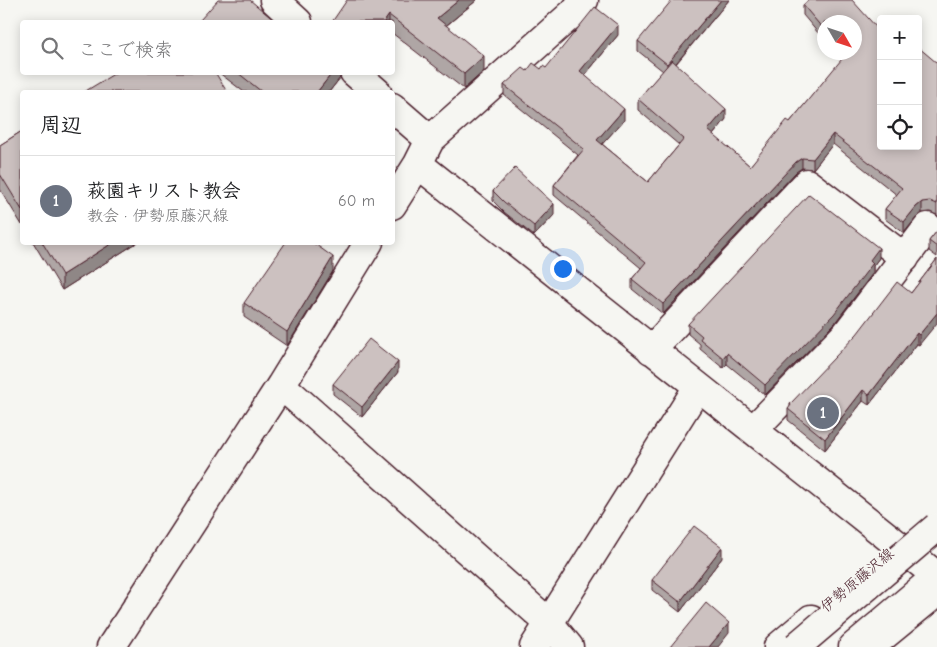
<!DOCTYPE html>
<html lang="ja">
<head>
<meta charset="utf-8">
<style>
	:root { --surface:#fff; --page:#f2f2f2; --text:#202124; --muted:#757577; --line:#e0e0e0; --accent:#1a73e8 }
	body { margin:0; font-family:"Comic Neue","Klee One",sans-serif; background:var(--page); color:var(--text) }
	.controls { position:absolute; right:15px; top:15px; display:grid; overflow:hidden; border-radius:5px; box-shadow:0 2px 12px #0003 }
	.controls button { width:45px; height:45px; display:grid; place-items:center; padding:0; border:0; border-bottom:1px solid var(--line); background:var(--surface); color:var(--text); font:25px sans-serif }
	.compass { position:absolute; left:817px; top:15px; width:45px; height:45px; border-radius:50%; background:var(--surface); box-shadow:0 2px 12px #0003; rotate:129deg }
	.you { position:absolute; left:562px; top:268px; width:18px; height:18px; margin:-12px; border:4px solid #fff; border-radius:50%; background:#1a73e8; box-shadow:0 0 0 8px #1a73e833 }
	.badge { display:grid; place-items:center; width:32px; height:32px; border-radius:50%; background:var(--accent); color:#fff; font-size:16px; font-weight:700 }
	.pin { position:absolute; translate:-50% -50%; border:2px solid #fff; box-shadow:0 1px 5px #0006 }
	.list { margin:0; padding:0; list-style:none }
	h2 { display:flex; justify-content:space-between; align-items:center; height:65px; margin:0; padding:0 20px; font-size:21px }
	h2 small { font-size:16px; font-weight:400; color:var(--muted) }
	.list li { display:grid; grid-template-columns:32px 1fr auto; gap:15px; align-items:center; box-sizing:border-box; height:90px; padding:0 20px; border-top:1px solid var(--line) }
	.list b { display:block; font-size:19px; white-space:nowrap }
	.list p { margin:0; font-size:16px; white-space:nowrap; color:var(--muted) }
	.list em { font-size:16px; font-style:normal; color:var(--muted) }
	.icon { flex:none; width:28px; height:28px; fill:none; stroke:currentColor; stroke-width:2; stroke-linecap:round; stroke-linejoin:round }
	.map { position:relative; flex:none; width:937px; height:647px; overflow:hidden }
	.search { position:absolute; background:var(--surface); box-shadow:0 2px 12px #0003; left:20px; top:20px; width:375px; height:55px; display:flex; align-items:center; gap:12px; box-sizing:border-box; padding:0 18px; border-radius:5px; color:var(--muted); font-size:19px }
	.panel { position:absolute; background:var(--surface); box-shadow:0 2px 12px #0003; left:20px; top:90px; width:375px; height:155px; border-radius:5px }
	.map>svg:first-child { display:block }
</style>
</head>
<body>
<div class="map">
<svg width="937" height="647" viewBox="0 0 937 647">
	<rect width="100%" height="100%" fill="#f6f6f2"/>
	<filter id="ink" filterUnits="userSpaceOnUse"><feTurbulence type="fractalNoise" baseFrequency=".02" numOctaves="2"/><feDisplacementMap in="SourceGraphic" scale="10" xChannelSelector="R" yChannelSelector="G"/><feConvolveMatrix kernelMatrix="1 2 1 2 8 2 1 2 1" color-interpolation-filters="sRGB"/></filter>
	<g filter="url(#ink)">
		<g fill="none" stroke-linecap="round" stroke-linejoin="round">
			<!-- minor casing -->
			<g stroke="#4a1f2b" stroke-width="31">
				<path id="minor" d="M 274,0 L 298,22
					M 354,72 L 377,92
					M 392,107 L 430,140
					M 418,164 L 937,576
					M 392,205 L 418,164 L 430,140 L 574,12 L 584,0
					M 651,350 L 807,183 L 905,258
					M 281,385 L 549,623 L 569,647
					M 753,430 L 846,334 L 928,227
					M 111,647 L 281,385 L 369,242
					M 534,647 L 698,387"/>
			</g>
			<!-- major casing -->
			<g stroke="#4a1f2b" stroke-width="31">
				<path id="major" d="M 778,647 L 811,619
					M 853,647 L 937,576"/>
			</g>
			<!-- highway casing -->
			<g stroke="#4a1f2b" stroke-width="31">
				<path id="highway" d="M 870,647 L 937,592"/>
			</g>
			<!-- minor -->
			<use href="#minor" stroke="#f6f6f2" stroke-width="28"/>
			<!-- major -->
			<use href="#major" stroke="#f6f6f2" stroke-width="28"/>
			<!-- highway -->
			<use href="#highway" stroke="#f6f6f2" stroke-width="28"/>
			<!-- highway-bridge casing -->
			<g stroke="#4a1f2b" stroke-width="31" stroke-linecap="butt">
				<path id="highway-bridge" d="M 796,647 L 937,527"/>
			</g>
			<!-- highway-bridge -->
			<use href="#highway-bridge" stroke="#f6f6f2" stroke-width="28"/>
		</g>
		<!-- wall -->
		<path fill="#afa6a5" stroke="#4a1f2b" d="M 477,0 L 446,26 L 484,71 L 464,89 L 392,33 L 392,22 L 332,22 Z
			M 729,0 L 676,64 L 726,119 L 713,135 L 750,166 L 790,122 L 842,60 L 835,52 L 854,52 L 824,22 L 824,40 L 803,15 L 803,5 L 877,28 L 937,63 L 937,215 L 930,212 L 922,213 L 916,218 L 904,233 L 885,219 L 885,209 L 897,195 L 833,144 L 813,169 L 802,168 L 796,172 L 663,314 L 632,289 L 632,279 L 641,268 L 554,195 L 554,185 L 578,155 L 504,95 L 504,85 L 527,71 L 546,68 L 618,35 L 585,75 L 624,120 L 602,144 L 648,182 L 679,145 L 638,110 L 638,99 L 663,71 L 638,51 L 638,41 Z
			M 218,72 L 340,72 L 340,78 L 329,92 L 244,92 Z
			M 22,131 L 22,225 L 0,189 L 0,145 Z
			M 493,191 L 554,215 L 534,236 L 504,212 L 493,201 Z
			M 937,231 L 937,257 L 929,251 L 929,241 Z
			M 33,242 L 138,242 L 62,290 Z
			M 879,258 L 873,266 L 873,273 L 834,324 L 765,395 L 727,364 L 723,368 L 700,349 L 700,344 L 688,334 L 688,324 Z
			M 937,259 L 919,345 L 917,344 L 869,405 L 863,401 L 825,450 L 788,420 L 788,409 L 790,407 L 790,404 L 911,293 Z
			M 333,271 L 287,346 L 244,317 L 244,303 Z
			M 398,372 L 362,417 L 333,394 L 333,384 Z
			M 722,558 L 680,612 L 652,590 L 652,580 Z"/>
		<!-- shaded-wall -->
		<path fill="#8f8786" stroke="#4a1f2b" d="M 459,0 L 477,0 L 437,33 L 437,18 Z
			M 721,0 L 729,0 L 667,74 L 667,64 Z
			M 389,15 L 389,22 L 384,22 Z
			M 618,25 L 618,35 L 580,81 L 580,71 Z
			M 484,56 L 484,71 L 464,89 L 464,74 Z
			M 333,72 L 340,72 L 340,78 L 329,92 L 317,92 Z
			M 624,109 L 624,120 L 597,150 L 597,140 Z
			M 726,109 L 726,119 L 708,141 L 708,130 Z
			M 833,134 L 833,144 L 813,169 L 813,159 Z
			M 802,158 L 802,168 L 796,172 L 663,314 L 663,304 L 796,162 Z
			M 922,202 L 922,213 L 916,218 L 904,233 L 904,222 L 916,207 Z
			M 554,204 L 554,215 L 534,236 L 534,226 Z
			M 114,242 L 138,242 L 62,290 L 62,275 Z
			M 879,248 L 879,258 L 873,266 L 873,273 L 834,324 L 765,395 L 765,385 Z
			M 333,257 L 333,271 L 287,346 L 287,332 Z
			M 937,313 L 937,323 L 919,345 L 919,335 Z
			M 917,333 L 917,344 L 869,405 L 869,395 Z
			M 727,353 L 727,364 L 723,368 L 723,358 Z
			M 398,362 L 398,372 L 362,417 L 362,407 Z
			M 863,390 L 863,401 L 825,450 L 825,439 Z
			M 722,547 L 722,558 L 680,612 L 680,602 Z
			M 729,623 L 729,633 L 718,647 L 709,647 Z"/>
		<!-- building -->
		<path fill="#ccc1c0" stroke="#4a1f2b" d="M 218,0 L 250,0 L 276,22 L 197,22 L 200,20 Z
			M 347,0 L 459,0 L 437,18 L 484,56 L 464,74 L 389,15 L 384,22 L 332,22 Z
			M 672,0 L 721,0 L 667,64 L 638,41 Z
			M 809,0 L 852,0 L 877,28 L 881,23 L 881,146 L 918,146 L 918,47 L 937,63 L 937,204 L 930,201 L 922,202 L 916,207 L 904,222 L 885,209 L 902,188 L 833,134 L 813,159 L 802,158 L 796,162 L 663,304 L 632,279 L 646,262 L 554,185 L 584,149 L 504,85 L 523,68 L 527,71 L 533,63 L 541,69 L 543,66 L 546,68 L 595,7 L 618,25 L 580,71 L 624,109 L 597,140 L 648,182 L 684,139 L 638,99 L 672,60 L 726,109 L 708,130 L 750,166 L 787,120 L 790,122 L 846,54 L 844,52 L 854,52 L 854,22 L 824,22 L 824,30 L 803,5 Z
			M 117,72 L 215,72 L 227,92 L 84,92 Z
			M 237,72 L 333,72 L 317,92 L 262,92 Z
			M 22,131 L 22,210 L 0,174 L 0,145 Z
			M 515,168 L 554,204 L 534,226 L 504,202 L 493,191 Z
			M 809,194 L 879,248 L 870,260 L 873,263 L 834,314 L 765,385 L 727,353 L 723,358 L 700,339 L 702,336 L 688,324 Z
			M 937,231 L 937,247 L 929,241 Z
			M 42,242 L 114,242 L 62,275 Z
			M 286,242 L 312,242 L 333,257 L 287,332 L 244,303 Z
			M 937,259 L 937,313 L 919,335 L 917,333 L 869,395 L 863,390 L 825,439 L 788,409 L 791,405 L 790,404 L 857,334 L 897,282 L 911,293 Z
			M 369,339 L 398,362 L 362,407 L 333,384 Z
			M 694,526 L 722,547 L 680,602 L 652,580 Z
			M 706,603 L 729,623 L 709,647 L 670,647 Z"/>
	</g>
	<g text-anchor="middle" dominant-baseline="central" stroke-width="4.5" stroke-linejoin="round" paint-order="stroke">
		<!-- street labels -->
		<g font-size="15" fill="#4a1f2b" stroke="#f6f6f2">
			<text transform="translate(857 580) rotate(-40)">伊勢原藤沢線</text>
		</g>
	</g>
</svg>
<div class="controls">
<button>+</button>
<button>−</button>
<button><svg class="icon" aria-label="locate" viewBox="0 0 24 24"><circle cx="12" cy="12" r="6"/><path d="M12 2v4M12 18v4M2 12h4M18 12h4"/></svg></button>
</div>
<svg class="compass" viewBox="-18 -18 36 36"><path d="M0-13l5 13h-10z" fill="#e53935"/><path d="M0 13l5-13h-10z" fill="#757577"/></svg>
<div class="you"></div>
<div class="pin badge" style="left:823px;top:413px;background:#6b7280">1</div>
<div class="search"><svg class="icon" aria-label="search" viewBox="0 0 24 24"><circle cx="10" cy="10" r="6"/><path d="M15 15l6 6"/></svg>ここで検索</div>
<section class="panel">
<h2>周辺<small></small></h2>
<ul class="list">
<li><span class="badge" style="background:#6b7280">1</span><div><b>萩園キリスト教会</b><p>教会 · 伊勢原藤沢線</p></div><em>60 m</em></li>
</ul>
</section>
</div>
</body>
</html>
